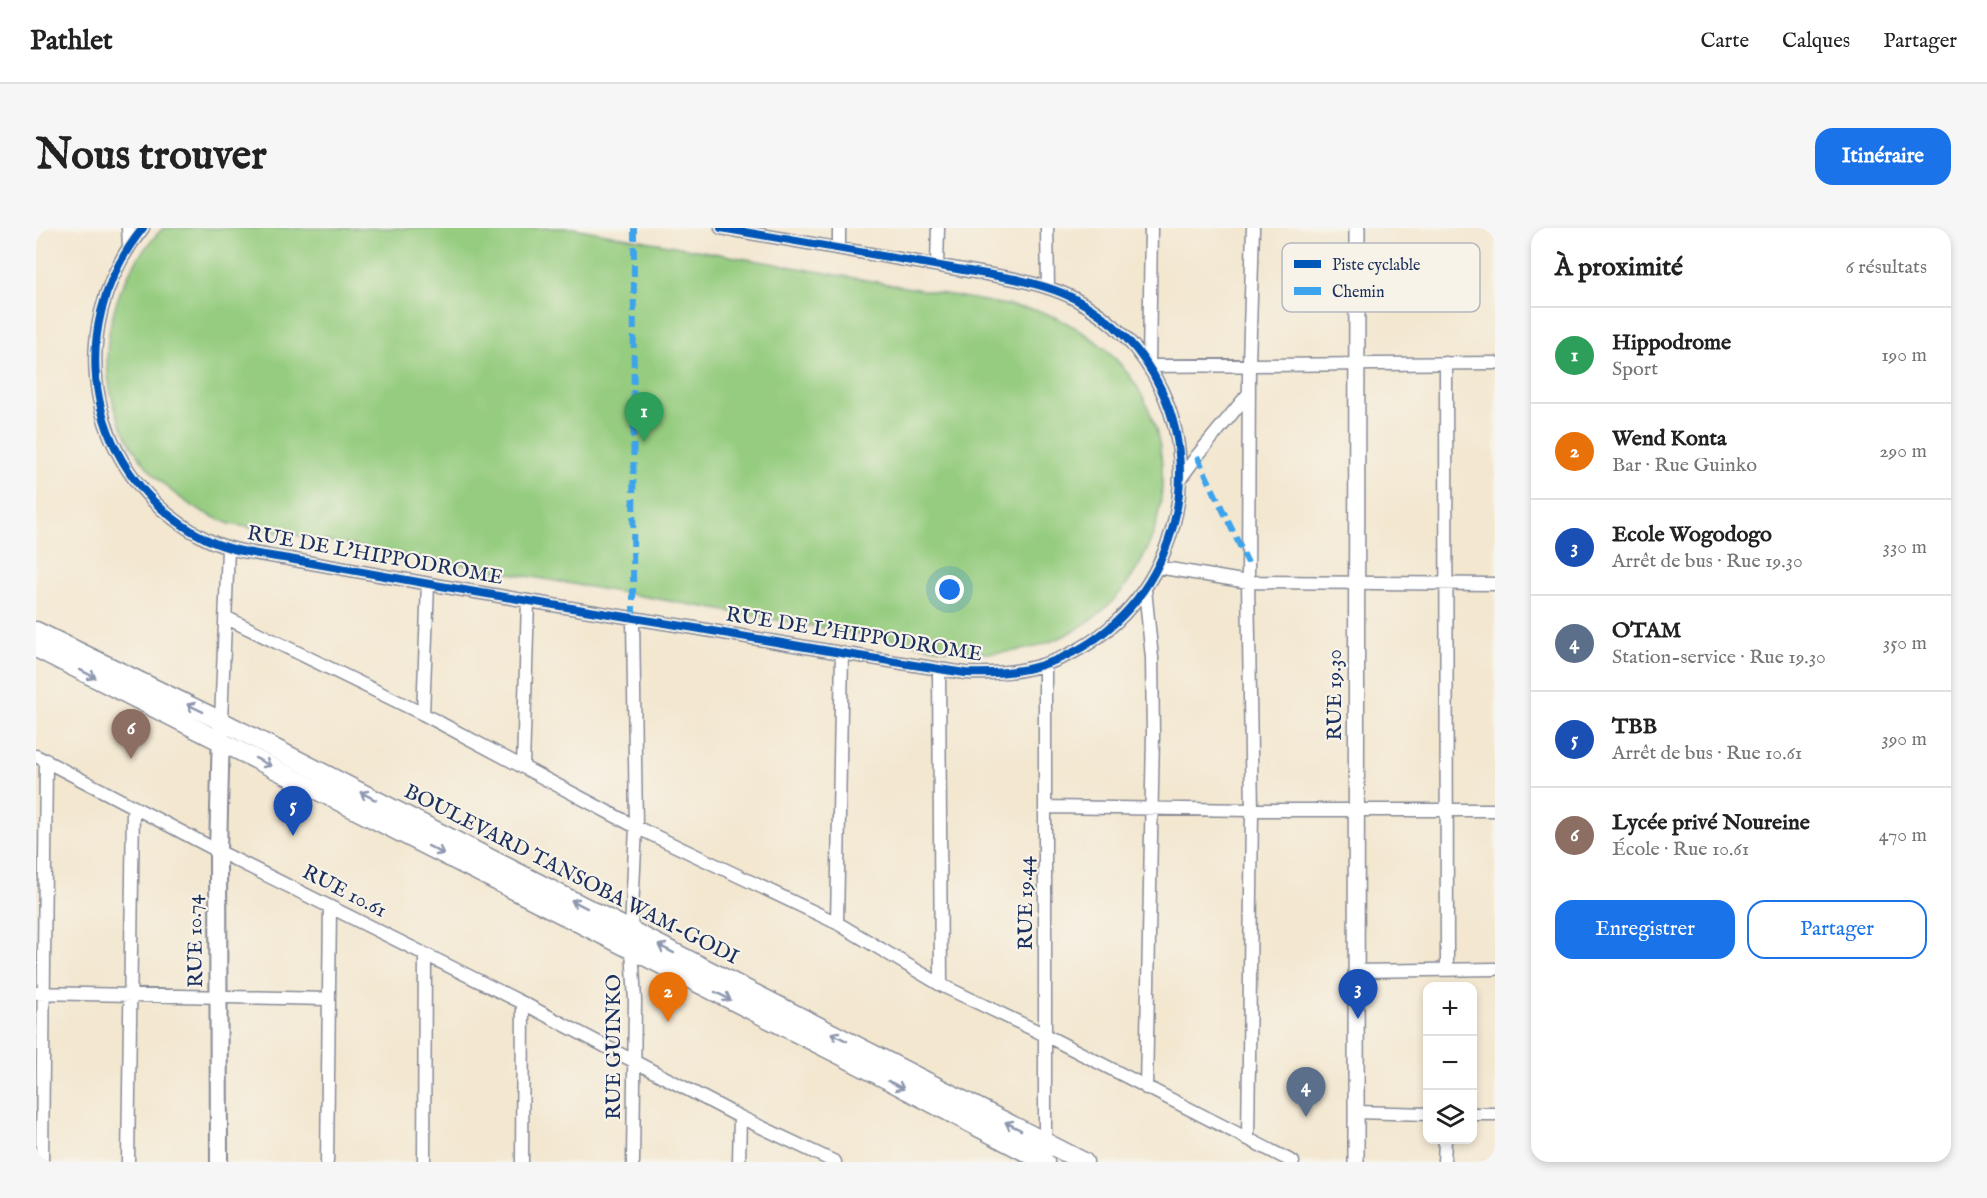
<!DOCTYPE html>
<html lang="fr">
<head>
<meta charset="utf-8">
<style>
	:root { --surface:#fff; --page:#f6f6f6; --text:#222; --muted:#767676; --line:#e0e0e0; --accent:#1a73e8 }
	body { margin:0; font-family:"IM FELL English",serif; background:var(--page); color:var(--text) }
	.controls { position:absolute; right:18px; bottom:18px; display:grid; overflow:hidden; border-radius:12px; box-shadow:0 3px 9px #0003 }
	.controls button { width:54px; height:54px; display:grid; place-items:center; padding:0; border:0; border-bottom:2px solid var(--line); background:var(--surface); color:var(--text); font:30px sans-serif }
	.you { position:absolute; left:914px; top:362px; width:21px; height:21px; margin:-15px; border:4px solid #fff; border-radius:50%; background:#1a73e8; box-shadow:0 0 0 9px #1a73e833 }
	.badge { display:grid; place-items:center; width:39px; height:39px; border-radius:50%; background:var(--accent); color:#fff; font-size:20px; font-weight:700 }
	.pin { position:absolute; translate:-50% -50px; filter:drop-shadow(0 2px 3px #0008) }
	.pin::after { content:''; position:absolute; top:32px; width:21px; height:18px; background:inherit; clip-path:polygon(0 0,100% 0,50% 100%) }
	.list { margin:0; padding:0; list-style:none }
	h2 { display:flex; justify-content:space-between; align-items:center; height:78px; margin:0; padding:0 24px; font-size:26px }
	h2 small { font-size:20px; font-weight:400; color:var(--muted) }
	.list li { display:grid; grid-template-columns:39px 1fr auto; gap:18px; align-items:center; box-sizing:border-box; height:96px; padding:0 24px; border-top:2px solid var(--line) }
	.list b { display:block; font-size:22px; white-space:nowrap }
	.list p { margin:0; font-size:20px; white-space:nowrap; color:var(--muted) }
	.list em { font-size:20px; font-style:normal; color:var(--muted) }
	.actions { display:flex; gap:12px; padding:18px 24px }
	.actions a { flex:1; padding:14px 0; border:2px solid var(--accent); border-radius:18px; text-align:center; font-size:21px; color:var(--accent) }
	.actions .main { background:var(--accent); color:#fff }
	.icon { flex:none; width:33px; height:33px; fill:none; stroke:currentColor; stroke-width:2; stroke-linecap:round; stroke-linejoin:round }
	.map { position:relative; flex:none; width:1459px; height:934px; overflow:hidden; border-radius:18px }
	header { display:flex; align-items:center; gap:36px; box-sizing:border-box; height:84px; padding:0 30px; background:var(--surface); border-bottom:2px solid var(--line) }
	header strong { font-size:28px }
	nav { display:flex; gap:33px; margin-inline-start:auto; font-size:21px }
	.intro { display:flex; align-items:center; justify-content:space-between; box-sizing:border-box; height:144px; padding:0 36px }
	h1 { margin:0; font-size:42px }
	.button { padding:15px 27px; border-radius:18px; background:var(--accent); color:#fff; font-size:21px; font-weight:700 }
	main { display:flex; gap:36px; padding:0 36px }
	aside { flex:1; background:var(--surface); border-radius:18px; box-shadow:0 3px 9px #0003 }
	.map>svg:first-child { display:block }
</style>
</head>
<body>
<header>
<strong>Pathlet</strong>
<nav><a>Carte</a><a>Calques</a><a>Partager</a></nav>
</header>
<div class="intro"><h1>Nous trouver</h1><a class="button">Itinéraire</a></div>
<main>
<div class="map">
<svg width="1459" height="934" viewBox="0 0 1459 934">
	<rect width="100%" height="100%" fill="#f7f3e8"/>
	<filter id="ink" filterUnits="userSpaceOnUse"><feTurbulence type="fractalNoise" baseFrequency=".0167" numOctaves="2"/><feDisplacementMap in="SourceGraphic" scale="12" xChannelSelector="R" yChannelSelector="G"/><feConvolveMatrix kernelMatrix="1 2 1 2 8 2 1 2 1" color-interpolation-filters="sRGB"/></filter>
	<filter id="wash" filterUnits="userSpaceOnUse"><feTurbulence type="fractalNoise" baseFrequency=".008" numOctaves="4" result="noise"/><feDisplacementMap in="SourceGraphic" scale="24" xChannelSelector="R" yChannelSelector="G"/><feGaussianBlur stdDeviation="1.35" result="paint"/><feColorMatrix in="noise" values="0 0 0 0 0 0 0 0 0 0 0 0 0 0 0 0 0 1.4 0 .05"/><feComposite in="paint" operator="in"/></filter>
	<g filter="url(#wash)">
		<rect width="100%" height="100%" fill="#f3e7d0"/>
		<!-- green -->
		<path fill="#95cc7f" stroke="#587e6e" stroke-width="1.5" d="M 127,0 L 537,0 L 1004,83 C 1211,159 1137,453 919,423 L 194,296 C 64,248 30,99 127,0 Z"/>
	</g>
	<g filter="url(#ink)">
		<g fill="none" stroke-linecap="round" stroke-linejoin="round">
			<!-- minor casing -->
			<g stroke="#878b97" stroke-width="15">
				<path id="minor" d="M 92,0 L 93,18
					M 107,0 C 24,102 52,251 170,311 C 196,324 225,326 253,331 C 292,338 332,345 371,352 C 465,369 559,384 653,399 C 745,415 837,431 929,445 C 955,446 981,445 1006,437 C 1120,402 1176,268 1125,161 C 1107,123 1077,91 1039,71 C 1020,61 1000,56 979,51 L 685,0
					M 1011,0 L 1012,59
					M 1115,0 L 1113,138 L 1459,135
					M 803,20 L 803,0
					M 901,37 L 902,0
					M 1410,135 L 1411,741
					M 1144,251 L 1161,228 L 1213,165
					M 1122,339 L 1212,354 L 1459,356
					M 1109,361 L 1116,430 L 1117,507 L 1110,860
					M 191,390 L 387,486 L 600,599 L 801,695 L 905,757 L 1009,807 L 1257,934
					M 903,441 L 905,757
					M 387,486 L 392,356
					M 185,493 L 192,321
					M 0,528 L 182,623 L 487,775 L 704,889 L 799,934
					M 487,538 L 492,373
					M 1010,579 L 1216,582 L 1459,582
					M 801,695 L 806,425
					M 1321,743 L 1459,741
					M 1,765 L 292,771
					M 1320,884 L 1392,886
					M 1436,886 L 1459,886
					M 1212,911 L 1216,582 L 1212,354 L 1213,136 L 1217,0
					M 1009,920 L 1009,436
					M 6,934 L 10,532
					M 92,934 L 97,579
					M 291,934 L 294,679
					M 388,934 L 389,727
					M 486,934 L 487,775
					M 597,934 L 599,773 L 595,703 L 600,599 L 597,390
					M 703,934 L 704,889
					M 1408,934 L 1409,912"/>
			</g>
			<!-- tertiary casing -->
			<g stroke="#878b97" stroke-width="18">
				<path id="tertiary" d="M 1320,934 L 1321,0"/>
			</g>
			<!-- secondary casing -->
			<g stroke="#878b97" stroke-width="20">
				<path id="secondary" d="M 183,934 L 182,623 L 185,502"/>
			</g>
			<!-- primary casing -->
			<g stroke="#878b97" stroke-width="21">
				<path id="primary" d="M 0,403 L 185,493 L 1048,934
					M 0,420 L 804,827 L 1009,934"/>
			</g>
			<!-- minor -->
			<use href="#minor" stroke="#fff" stroke-width="12"/>
			<!-- tertiary -->
			<use href="#tertiary" stroke="#fff" stroke-width="15"/>
			<!-- secondary -->
			<use href="#secondary" stroke="#fff" stroke-width="16"/>
			<!-- primary -->
			<use href="#primary" stroke="#fff" stroke-width="18"/>
			<!-- quiet -->
			<path stroke="#3da3ed" stroke-width="6" stroke-dasharray="12 6" stroke-linecap="butt" d="M 1161,228 L 1212,335
				M 597,390 L 598,0"/>
			<!-- cycleway casing -->
			<g stroke="#f7f3e8" stroke-width="11">
				<path id="cycleway" d="M 107,0 C 24,102 52,251 170,311 C 196,324 225,326 253,331 C 292,338 332,345 371,352 C 465,369 559,384 653,399 C 745,415 837,431 929,445 C 955,446 981,445 1006,437 C 1120,402 1176,268 1125,161 C 1107,123 1077,91 1039,71 C 1020,61 1000,56 979,51 L 685,0"/>
			</g>
			<!-- cycleway -->
			<use href="#cycleway" stroke="#0057b8" stroke-width="8"/>
		</g>
		<!-- one-way arrows -->
		<defs><path id="oneway-shaft" d="M-6 0H5M1.5-3L5.5 0L1.5 3" fill="none" stroke-width="1.6" stroke-linecap="round" stroke-linejoin="round" transform="scale(1.5)"/></defs>
		<g stroke="#8d97ae">
			<use href="#oneway-shaft" transform="translate(52 446) rotate(27)"/>
			<use href="#oneway-shaft" transform="translate(159 480) rotate(-154)"/>
			<use href="#oneway-shaft" transform="translate(227 534) rotate(27)"/>
			<use href="#oneway-shaft" transform="translate(332 568) rotate(-153)"/>
			<use href="#oneway-shaft" transform="translate(400 622) rotate(27)"/>
			<use href="#oneway-shaft" transform="translate(543 676) rotate(-153)"/>
			<use href="#oneway-shaft" transform="translate(630 721) rotate(-153)"/>
			<use href="#oneway-shaft" transform="translate(687 768) rotate(27)"/>
			<use href="#oneway-shaft" transform="translate(803 809) rotate(-153)"/>
			<use href="#oneway-shaft" transform="translate(860 857) rotate(27)"/>
			<use href="#oneway-shaft" transform="translate(977 898) rotate(-153)"/>
		</g>
	</g>
	<g text-anchor="middle" dominant-baseline="central" stroke-width="4.5" stroke-linejoin="round" paint-order="stroke">
		<!-- street labels -->
		<g font-size="21" fill="#1b2f5e" stroke="#f7f3e8">
			<text transform="translate(339 328) rotate(10)">RUE DE L'HIPPODROME</text>
			<text transform="translate(818 407) rotate(9)">RUE DE L'HIPPODROME</text>
			<text transform="translate(1299 467) rotate(-90)">RUE 19.30</text>
			<text transform="translate(535 647) rotate(27)">BOULEVARD TANSOBA WAM-GODI</text>
			<text transform="translate(308 664) rotate(27)">RUE 10.61</text>
			<text transform="translate(990 675) rotate(-90)">RUE 19.44</text>
			<text transform="translate(160 713) rotate(-91)">RUE 10.74</text>
			<text transform="translate(578 819) rotate(-90)">RUE GUINKO</text>
		</g>
	</g>
	<!-- legend -->
	<rect x="1246" y="15" width="198" height="69" rx="9" fill="#f7f3e8" stroke="#b5b8bf" stroke-width="1.5"/>
	<rect x="1258" y="32" width="27" height="8" fill="#0057b8"/>
	<rect x="1258" y="59" width="27" height="8" fill="#3da3ed"/>
	<g font-size="16" fill="#1b2f5e">
		<text x="1296" y="42">Piste cyclable</text>
		<text x="1296" y="69">Chemin</text>
	</g>
</svg>
<div class="controls">
<button>+</button>
<button>−</button>
<button><svg class="icon" aria-label="layers" viewBox="0 0 24 24"><path d="M12 4l9 5-9 5-9-5zM3 14l9 5 9-5"/></svg></button>
</div>
<div class="you"></div>
<div class="pin badge" style="left:608px;top:214px;background:#2e9e5b">1</div>
<div class="pin badge" style="left:632px;top:794px;background:#e8710a">2</div>
<div class="pin badge" style="left:1322px;top:791px;background:#1a4fb4">3</div>
<div class="pin badge" style="left:1270px;top:889px;background:#5c6f8a">4</div>
<div class="pin badge" style="left:257px;top:608px;background:#1a4fb4">5</div>
<div class="pin badge" style="left:95px;top:531px;background:#8d6e63">6</div>
</div>
<aside>
<h2>À proximité<small>6 résultats</small></h2>
<ul class="list">
<li><span class="badge" style="background:#2e9e5b">1</span><div><b>Hippodrome</b><p>Sport</p></div><em>190 m</em></li>
<li><span class="badge" style="background:#e8710a">2</span><div><b>Wend Konta</b><p>Bar · Rue Guinko</p></div><em>290 m</em></li>
<li><span class="badge" style="background:#1a4fb4">3</span><div><b>Ecole Wogodogo</b><p>Arrêt de bus · Rue 19.30</p></div><em>330 m</em></li>
<li><span class="badge" style="background:#5c6f8a">4</span><div><b>OTAM</b><p>Station-service · Rue 19.30</p></div><em>350 m</em></li>
<li><span class="badge" style="background:#1a4fb4">5</span><div><b>TBB</b><p>Arrêt de bus · Rue 10.61</p></div><em>390 m</em></li>
<li><span class="badge" style="background:#8d6e63">6</span><div><b>Lycée privé Noureine</b><p>École · Rue 10.61</p></div><em>470 m</em></li>
</ul>
<div class="actions"><a class="main">Enregistrer</a><a>Partager</a></div>
</aside>
</main>
</body>
</html>
